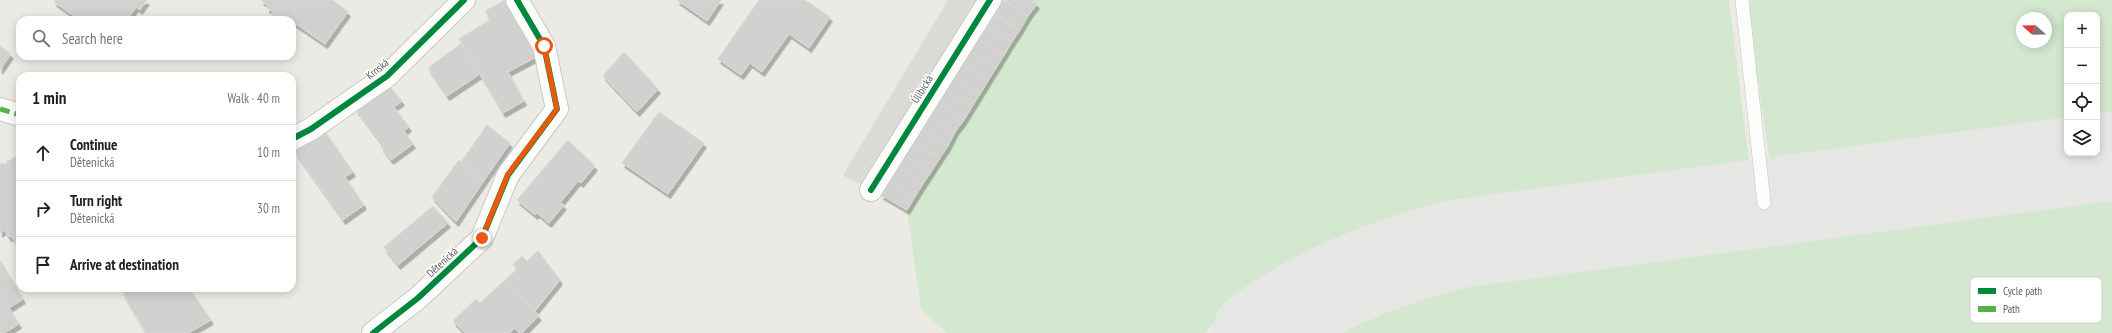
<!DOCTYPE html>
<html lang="en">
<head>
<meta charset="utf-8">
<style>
	:root { --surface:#fff; --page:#f2f2f2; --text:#202124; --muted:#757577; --line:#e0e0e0 }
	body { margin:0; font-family:"PT Sans Narrow",sans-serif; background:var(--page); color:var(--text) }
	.controls { position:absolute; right:12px; top:12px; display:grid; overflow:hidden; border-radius:8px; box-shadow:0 2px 10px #0003 }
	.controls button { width:36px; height:36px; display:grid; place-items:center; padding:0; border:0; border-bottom:1px solid var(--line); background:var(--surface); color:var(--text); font:20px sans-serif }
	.compass { position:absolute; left:2016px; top:12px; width:36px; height:36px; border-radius:50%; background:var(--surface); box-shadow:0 2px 10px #0003; rotate:290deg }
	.stop { position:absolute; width:12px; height:12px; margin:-9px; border:3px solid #ea580c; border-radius:50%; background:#fff }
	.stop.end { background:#ea580c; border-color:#fff; box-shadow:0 1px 4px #0008 }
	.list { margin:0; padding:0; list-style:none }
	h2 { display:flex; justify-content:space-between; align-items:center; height:52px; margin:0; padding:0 16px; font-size:17px }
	h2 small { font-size:13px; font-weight:400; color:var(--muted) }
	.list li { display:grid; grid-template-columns:26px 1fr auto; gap:12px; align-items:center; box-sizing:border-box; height:56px; padding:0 16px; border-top:1px solid var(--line) }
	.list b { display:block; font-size:15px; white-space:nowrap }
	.list p { margin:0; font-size:13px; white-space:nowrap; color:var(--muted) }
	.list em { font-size:13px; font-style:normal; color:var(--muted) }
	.icon { flex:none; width:22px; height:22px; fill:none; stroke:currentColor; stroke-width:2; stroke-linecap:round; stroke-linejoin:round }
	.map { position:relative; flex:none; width:2112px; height:333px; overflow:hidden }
	.search { position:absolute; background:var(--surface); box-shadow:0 2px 10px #0003; left:16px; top:16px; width:280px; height:44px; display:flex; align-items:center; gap:10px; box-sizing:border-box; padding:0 14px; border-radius:12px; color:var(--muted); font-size:15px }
	.panel { position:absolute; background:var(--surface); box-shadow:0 2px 10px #0003; left:16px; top:72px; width:280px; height:220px; border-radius:12px }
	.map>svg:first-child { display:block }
</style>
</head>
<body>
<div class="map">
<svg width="2112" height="333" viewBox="0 0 2112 333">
	<defs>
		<filter id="shadow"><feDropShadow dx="2.5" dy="4.5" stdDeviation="0" flood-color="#0004"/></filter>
	</defs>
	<rect width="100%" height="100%" fill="#ebeae5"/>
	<!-- industrial -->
	<path fill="#dcdad6" d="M 948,0 L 1039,0 L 907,210 L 843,175 Z"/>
	<!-- green -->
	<path fill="#d3e8cf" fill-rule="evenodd" d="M 1039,0 L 1729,0 L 1750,171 C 1683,181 1616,190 1549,199 C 1483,208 1417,216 1355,242 C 1303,263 1257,294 1212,326 L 1205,333 L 947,333 L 921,309 L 907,210 Z
		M 1746,0 L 2112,0 L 2112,121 L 2097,123 L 2097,15 L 2067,15 L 2067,127 L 1771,169 ZM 2022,18 L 2046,18 L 2046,42 L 2022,42 Z
		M 2112,194 L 2112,333 L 1332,333 L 1380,306 L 1452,280 Z"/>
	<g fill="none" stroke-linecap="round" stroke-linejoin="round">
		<!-- taxiway -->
		<path stroke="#e6e6e4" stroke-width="89" d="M 1257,333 C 1318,289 1383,263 1456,244 L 2112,156"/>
	</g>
	<!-- building -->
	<path fill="#d3d1cf" stroke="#dad8d4" filter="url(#shadow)" d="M 55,0 L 147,0 L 140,10 L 136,7 L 127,20 L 80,20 L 54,2 Z
		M 261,0 L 333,0 L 348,12 L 325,44 L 294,23 L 292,25 L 292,20 L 280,20 L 271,14 L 273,12 L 267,8 L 268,5 Z
		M 505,0 L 536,57 L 508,72 L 524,101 L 503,113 L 459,39 L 490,20 L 485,11 Z
		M 677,0 L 721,0 L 707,21 Z
		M 759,0 L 805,0 L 830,17 L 809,48 L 789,34 L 762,72 L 750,63 L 741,75 L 718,59 Z
		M 1004,0 L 1031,0 L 1037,4 L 1028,16 Z
		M 1004,1 L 1028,16 L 1020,30 L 996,14 Z
		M 996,14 L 1020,30 L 1012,42 L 988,27 Z
		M 988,27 L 1012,42 L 1004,55 L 979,40 Z
		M 979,40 L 1004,55 L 996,68 L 971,52 Z
		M 462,43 L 480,74 L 447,96 L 428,68 Z
		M 0,46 L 11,54 L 0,70 Z
		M 624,52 L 658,89 L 637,112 L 603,76 Z
		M 971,52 L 996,68 L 988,81 L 963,65 Z
		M 963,65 L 988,81 L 980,94 L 955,78 Z
		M 955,78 L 980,94 L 972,107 L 947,91 Z
		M 388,84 L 402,101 L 394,107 L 409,127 L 404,131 L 413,144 L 391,160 L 381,147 L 383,145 L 355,108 Z
		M 947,91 L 972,107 L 964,120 L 938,104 Z
		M 938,104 L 964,120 L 955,132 L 931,117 Z
		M 659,112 L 704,143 L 668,194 L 622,163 Z
		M 931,117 L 955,132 L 948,146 L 923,130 Z
		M 487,125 L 510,143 L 483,182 L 461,162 Z
		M 324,130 L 353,172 L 345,177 L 364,205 L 343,220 L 295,152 Z
		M 923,130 L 948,146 L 940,158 L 914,143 Z
		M 568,140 L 595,166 L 581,183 L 578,181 L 560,203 L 564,205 L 549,223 L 537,213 L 535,215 L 517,200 Z
		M 914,143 L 940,158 L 931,172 L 906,156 Z
		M 20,154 L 20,181 L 7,162 Z
		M 906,156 L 931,172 L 923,184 L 898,168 Z
		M 459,160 L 483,182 L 456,222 L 432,197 Z
		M 7,162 L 20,181 L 20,250 L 11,236 L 9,237 L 4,230 L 0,233 L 0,164 L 3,163 L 4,165 Z
		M 898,168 L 923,184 L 915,197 L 890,182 Z
		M 890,182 L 915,197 L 907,210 L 881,195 Z
		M 433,206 L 448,223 L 398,265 L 384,247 Z
		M 538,251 L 560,280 L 535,311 L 506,279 L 517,269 L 513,264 L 522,256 L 527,261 Z
		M 0,260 L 23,299 L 9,308 L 19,324 L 4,333 L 0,333 Z
		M 506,279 L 539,316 L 522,333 L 519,333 L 515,328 L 510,333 L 465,333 L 453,321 L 476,299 L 480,303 Z
		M 132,288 L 189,288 L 211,320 L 188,333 L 146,333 L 123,294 Z"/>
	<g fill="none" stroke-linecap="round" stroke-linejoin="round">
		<!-- lane casing -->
		<g stroke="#c8c8c7" stroke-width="14">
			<path id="lane" d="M 1742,0 L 1764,203"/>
		</g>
		<!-- street casing -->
		<g stroke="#c8c8c7" stroke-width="24">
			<path id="street" d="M 0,109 L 20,115
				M 292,139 L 311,129 L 387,76 L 464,0
				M 871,190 L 990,0
				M 373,333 L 418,298 L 482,238 L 508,175 L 557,109 L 544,46 L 517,0"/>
		</g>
		<!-- lane -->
		<use href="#lane" stroke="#fcfcfb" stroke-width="13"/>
		<!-- street -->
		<use href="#street" stroke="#fcfcfb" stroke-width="22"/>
		<!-- quiet -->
		<path stroke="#58b04a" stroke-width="5" stroke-dasharray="10 5" stroke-linecap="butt" d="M 0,109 L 20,115"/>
		<!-- cycleway casing -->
		<g stroke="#fff" stroke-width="8">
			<path id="cycleway" d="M 292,139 L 311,129 L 387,76 L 464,0
				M 871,190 L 990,0
				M 373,333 L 418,298 L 482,238 L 508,175 L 557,109 L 544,46 L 517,0"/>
		</g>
		<!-- cycleway -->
		<use href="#cycleway" stroke="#00873e" stroke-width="6"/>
	</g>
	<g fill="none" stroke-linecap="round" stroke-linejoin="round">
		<!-- route -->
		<path stroke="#ea580c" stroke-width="5" d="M 482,238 L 508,174 L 557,109 L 544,46"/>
	</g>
	<g text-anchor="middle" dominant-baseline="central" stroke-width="3" stroke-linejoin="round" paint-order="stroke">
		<!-- street labels -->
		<g font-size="11" fill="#5a5f63" stroke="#fff">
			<text transform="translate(377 69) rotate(-39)">Krnská</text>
			<text transform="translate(922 89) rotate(-58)">Úlibická</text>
			<text transform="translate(442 262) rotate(-43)">Dětenická</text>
		</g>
	</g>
	<!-- legend -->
	<rect x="1970" y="277" width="132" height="46" rx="6" fill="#fff" stroke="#cecfd0" stroke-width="1"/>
	<rect x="1978" y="288" width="18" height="6" fill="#00873e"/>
	<rect x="1978" y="306" width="18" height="6" fill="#58b04a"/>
	<g font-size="11" fill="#5a5f63">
		<text x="2003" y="295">Cycle path</text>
		<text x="2003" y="313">Path</text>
	</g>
</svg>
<div class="controls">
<button>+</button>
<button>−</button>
<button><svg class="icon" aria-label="locate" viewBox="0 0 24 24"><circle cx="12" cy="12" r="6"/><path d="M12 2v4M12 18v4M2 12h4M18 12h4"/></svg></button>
<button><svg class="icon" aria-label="layers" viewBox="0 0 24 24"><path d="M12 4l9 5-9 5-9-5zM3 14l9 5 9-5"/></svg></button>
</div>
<svg class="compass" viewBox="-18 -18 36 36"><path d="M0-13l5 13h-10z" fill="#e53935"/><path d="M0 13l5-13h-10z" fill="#757577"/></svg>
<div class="stop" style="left:544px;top:46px"></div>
<div class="stop end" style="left:482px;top:238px"></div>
<div class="search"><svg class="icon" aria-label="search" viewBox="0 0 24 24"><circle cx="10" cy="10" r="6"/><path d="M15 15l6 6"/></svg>Search here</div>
<section class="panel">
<h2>1 min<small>Walk · 40 m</small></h2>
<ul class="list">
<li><svg class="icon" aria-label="ahead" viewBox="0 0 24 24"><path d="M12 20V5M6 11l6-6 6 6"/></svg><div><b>Continue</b><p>Dětenická</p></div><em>10 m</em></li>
<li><svg class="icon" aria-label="right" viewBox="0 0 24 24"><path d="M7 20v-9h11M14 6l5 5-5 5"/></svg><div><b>Turn right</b><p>Dětenická</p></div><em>30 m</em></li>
<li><svg class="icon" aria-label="arrive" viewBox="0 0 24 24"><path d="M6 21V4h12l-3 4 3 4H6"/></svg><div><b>Arrive at destination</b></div></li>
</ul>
</section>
</div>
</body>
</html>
